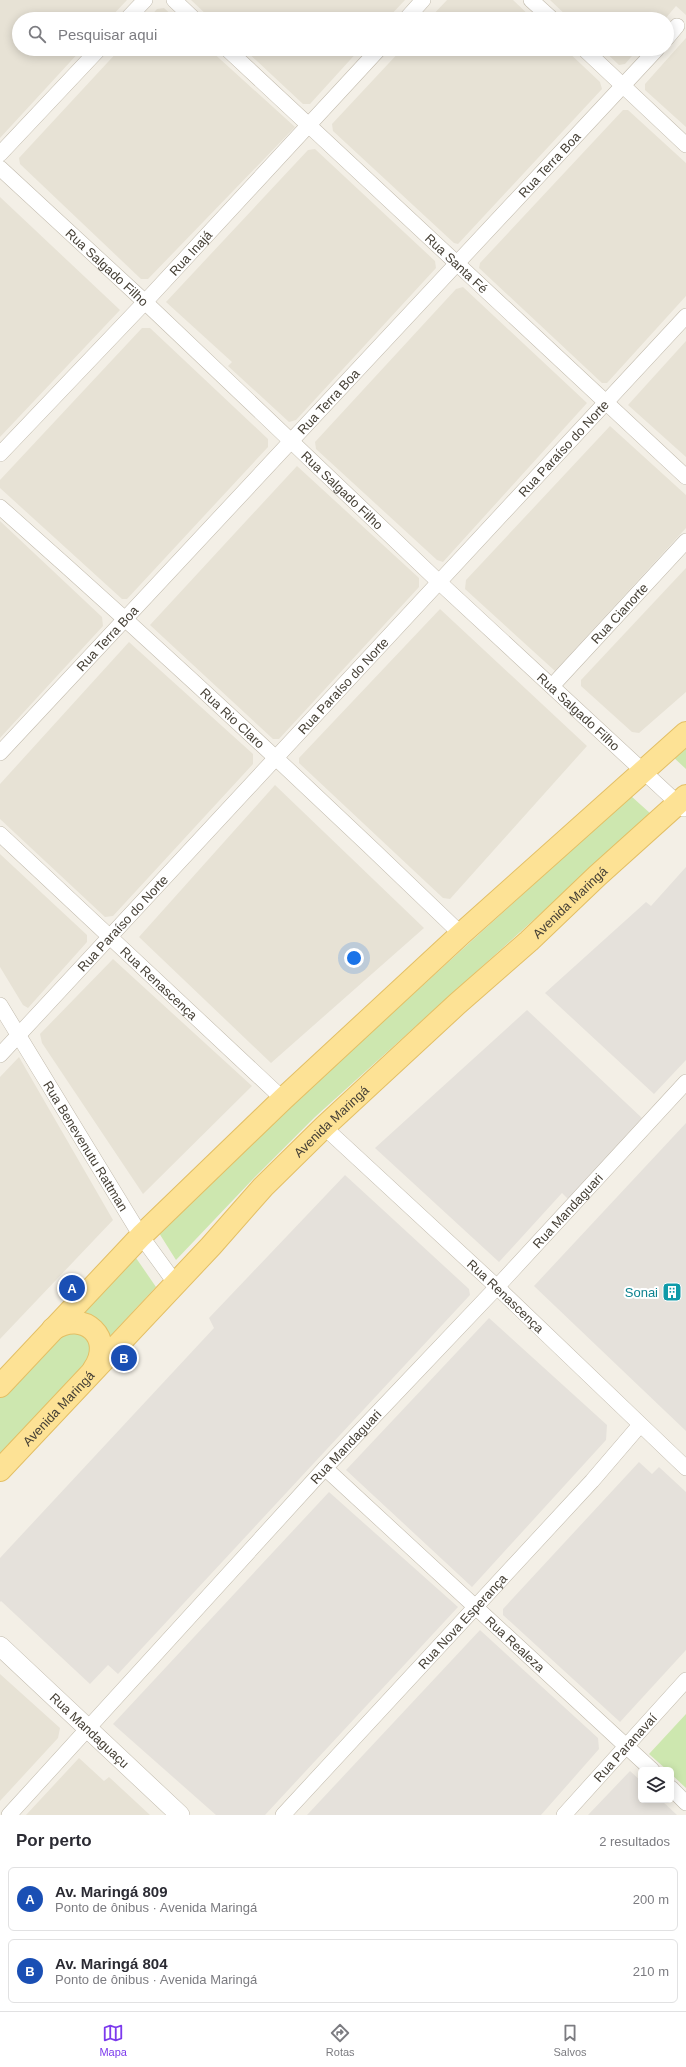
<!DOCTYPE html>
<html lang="pt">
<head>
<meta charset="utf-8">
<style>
	:root { --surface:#fff; --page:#f7f7f7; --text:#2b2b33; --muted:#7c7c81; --line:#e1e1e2; --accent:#7c3aed }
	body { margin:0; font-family:Helvetica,sans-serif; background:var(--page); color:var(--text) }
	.controls { position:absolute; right:12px; bottom:12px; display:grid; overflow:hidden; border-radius:6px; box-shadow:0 2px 10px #0003 }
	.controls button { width:36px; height:36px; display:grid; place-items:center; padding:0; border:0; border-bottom:1px solid var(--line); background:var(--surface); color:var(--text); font:20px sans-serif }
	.you { position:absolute; left:354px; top:958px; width:14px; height:14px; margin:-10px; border:3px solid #fff; border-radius:50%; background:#1a73e8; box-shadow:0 0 0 6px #1a73e833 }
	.badge { display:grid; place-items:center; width:26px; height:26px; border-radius:50%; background:var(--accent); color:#fff; font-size:13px; font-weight:700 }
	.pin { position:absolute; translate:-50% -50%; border:2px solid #fff; box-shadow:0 1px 4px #0006 }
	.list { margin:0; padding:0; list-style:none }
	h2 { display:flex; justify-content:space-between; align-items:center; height:52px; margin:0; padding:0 16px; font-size:17px }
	h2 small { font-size:13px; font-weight:400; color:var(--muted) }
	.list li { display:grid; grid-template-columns:26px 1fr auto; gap:12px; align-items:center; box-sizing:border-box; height:64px; margin:0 8px 8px; padding:0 8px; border:1px solid var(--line); border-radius:6px }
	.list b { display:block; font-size:15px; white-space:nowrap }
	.list p { margin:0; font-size:13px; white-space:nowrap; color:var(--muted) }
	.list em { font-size:13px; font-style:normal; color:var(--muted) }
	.icon { flex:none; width:22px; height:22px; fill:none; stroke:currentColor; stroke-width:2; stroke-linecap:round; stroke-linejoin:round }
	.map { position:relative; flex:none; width:686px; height:1815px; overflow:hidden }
	.search { position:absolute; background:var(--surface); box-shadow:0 2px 10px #0003; left:12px; right:12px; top:12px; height:44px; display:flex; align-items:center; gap:10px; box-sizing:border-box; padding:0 14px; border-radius:22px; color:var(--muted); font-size:15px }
	.sheet { height:196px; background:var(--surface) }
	nav { display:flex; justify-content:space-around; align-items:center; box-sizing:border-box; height:56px; border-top:1px solid var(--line); background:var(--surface); font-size:11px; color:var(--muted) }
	nav a { display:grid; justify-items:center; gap:2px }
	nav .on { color:var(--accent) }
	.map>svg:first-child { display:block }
</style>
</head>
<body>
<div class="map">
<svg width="686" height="1815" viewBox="0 0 686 1815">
	<rect width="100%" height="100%" fill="#f3efe6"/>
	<!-- residential -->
	<path fill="#e7e2d5" d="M 0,0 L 127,0 L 109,19 L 19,19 L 19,49 L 82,49 L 0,138 Z
		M 191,0 L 405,0 L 387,19 L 211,19 Z
		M 447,0 L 513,0 L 533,19 L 429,19 Z
		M 550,0 L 686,0 L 686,15 L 676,6 L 665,19 L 570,19 Z
		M 164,8 L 176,19 L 148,19 L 157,9 Z
		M 686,38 L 686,127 L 645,90 L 645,84 Z
		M 120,49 L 209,49 L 295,127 L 148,279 L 141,279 L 20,164 L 19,158 Z
		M 244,49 L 360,49 L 310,104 L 303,104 Z
		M 402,49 L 565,49 L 600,82 L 602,89 L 458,244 L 454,243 L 333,131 L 332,124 Z
		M 602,49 L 638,49 L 625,64 L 619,65 Z
		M 623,110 L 628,110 L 686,163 L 686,296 L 607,383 L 602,383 L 479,268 L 480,263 Z
		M 315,149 L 435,261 L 436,268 L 296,420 L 289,422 L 228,366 L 232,362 L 166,302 L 308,150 Z
		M 0,197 L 120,310 L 0,437 Z
		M 463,287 L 587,403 L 443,562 L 437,560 L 316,449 L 315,442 L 456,289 Z
		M 142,328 L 150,328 L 268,439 L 268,447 L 127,599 L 122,599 L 0,488 L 0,480 Z
		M 686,341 L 686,457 L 628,405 Z
		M 610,426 L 686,495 L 686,528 L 555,671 L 465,589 L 466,580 Z
		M 297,466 L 419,578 L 419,587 L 279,739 L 273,739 L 150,625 Z
		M 0,521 L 102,617 L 103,626 L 0,738 Z
		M 686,568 L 686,692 L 639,733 L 632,732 L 581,686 L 581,680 Z
		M 440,609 L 587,746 L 450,899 L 443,898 L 299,763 L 299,758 Z
		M 129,642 L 253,754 L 253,764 L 113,916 L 105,917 L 0,819 L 0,784 Z
		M 275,785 L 424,928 L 271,1063 L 139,937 Z
		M 0,854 L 87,935 L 87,942 L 28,1008 L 23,1005 L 0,967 Z
		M 113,959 L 252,1086 L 143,1194 L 42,1043 L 40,1034 Z
		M 19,1057 L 113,1220 L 0,1339 L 0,1077 Z
		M 0,1674 L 60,1728 L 58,1738 L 0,1801 Z
		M 79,1758 L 104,1781 L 109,1777 L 150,1815 L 26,1815 Z"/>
	<!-- industrial -->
	<path fill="#e5e1db" d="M 686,867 L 686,1060 L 654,1094 L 545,993 L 646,902 L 651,906 Z
		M 527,1010 L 642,1118 L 568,1199 L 562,1193 L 499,1262 L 375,1148 Z
		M 686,1123 L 686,1431 L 534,1286 Z
		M 345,1175 L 469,1289 L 470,1295 L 118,1674 L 108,1665 L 90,1684 L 1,1601 L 0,1602 L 0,1558 L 214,1328 L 209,1318 Z
		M 489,1318 L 607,1425 L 606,1440 L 472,1587 L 346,1470 Z
		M 639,1462 L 652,1474 L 659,1467 L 686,1492 L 686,1650 L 620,1722 L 503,1615 L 503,1609 Z
		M 329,1492 L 458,1607 L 265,1815 L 216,1815 L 113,1724 Z
		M 480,1630 L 598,1738 L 599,1749 L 541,1815 L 307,1815 Z
		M 630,1771 L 641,1781 L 641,1800 L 661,1800 L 677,1815 L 588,1815 Z"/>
	<!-- green -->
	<path fill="#cde7af" d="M 686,744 L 686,769 L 672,756 Z
		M 631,796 L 651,814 L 315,1117 L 254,1178 L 176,1260 L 159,1233 L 300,1097 Z
		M 134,1255 L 156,1287 L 0,1454 L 0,1398 Z
		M 686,1714 L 686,1788 L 671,1774 L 671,1770 L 667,1770 L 649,1754 Z"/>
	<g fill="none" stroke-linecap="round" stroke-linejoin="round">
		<!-- minor casing -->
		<g stroke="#c1baac" stroke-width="16">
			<g id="minor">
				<path d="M 174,0 L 194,19"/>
				<path d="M 531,0 L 552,19"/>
				<path d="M 127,19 L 145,0"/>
				<path d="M 406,19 L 423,0"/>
				<path d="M 667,38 L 677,26"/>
				<path id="s1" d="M 227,49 L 686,477"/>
				<path d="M 584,49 L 686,145"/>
				<path d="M 0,154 L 99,49"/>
				<path id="s2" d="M 0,168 L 145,302 L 440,583 L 684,809"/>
				<path id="s3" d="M 0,454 L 145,302 L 379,49"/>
				<path id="s4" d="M 0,507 C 157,646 310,788 461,934"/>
				<path id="s5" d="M 552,686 L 686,541"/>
				<path id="s6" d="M 0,753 L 657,49"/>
				<path id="s7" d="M 0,834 L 283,1099"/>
				<path id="s8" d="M 0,1005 L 141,1236 L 176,1284"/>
				<path id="s9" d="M 0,1055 L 686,316"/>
				<path id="s10" d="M 324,1127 L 497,1287 L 686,1468"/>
				<path id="s11" d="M 325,1468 L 652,1770"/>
				<path d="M 671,1788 L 686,1803"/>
				<path id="s12" d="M 9,1815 L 325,1468 L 497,1287 L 686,1082"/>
				<path id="s13" d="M 283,1815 L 592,1481 L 640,1425"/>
				<path id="s14" d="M 564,1815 L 686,1680"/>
			</g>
		</g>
		<!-- tertiary casing -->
		<g stroke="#c1baac" stroke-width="20">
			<g id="tertiary">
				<path id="s15" d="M 0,1646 L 180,1815"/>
			</g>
		</g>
		<!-- primary casing -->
		<g stroke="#e3bf65" stroke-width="24">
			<g id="primary">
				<path d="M 53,1329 C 84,1309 115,1338 94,1369"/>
				<path d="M 0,1386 L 141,1236 L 283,1099 L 461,934 L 686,733"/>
				<path id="s16" d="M 0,1470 L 211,1246 L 263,1187 L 324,1127 L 457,1004 L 529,941 L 597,876 L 686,796"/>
			</g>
		</g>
		<!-- minor -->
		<use href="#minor" stroke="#fff" stroke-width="15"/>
		<!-- tertiary -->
		<use href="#tertiary" stroke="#fff" stroke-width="19"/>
		<!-- primary -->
		<use href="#primary" stroke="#fde295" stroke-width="22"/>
	</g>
	<!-- icons -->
	<defs>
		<g id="building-square" transform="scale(1)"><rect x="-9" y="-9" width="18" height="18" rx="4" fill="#0f9aa8" stroke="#fff"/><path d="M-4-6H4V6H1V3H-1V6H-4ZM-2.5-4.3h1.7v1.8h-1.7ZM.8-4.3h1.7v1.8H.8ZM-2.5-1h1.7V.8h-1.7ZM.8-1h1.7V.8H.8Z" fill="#fff"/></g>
	</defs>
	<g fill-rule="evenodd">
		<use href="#building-square" x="672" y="1292"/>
	</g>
	<g text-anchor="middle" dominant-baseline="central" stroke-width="4" stroke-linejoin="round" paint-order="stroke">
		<!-- street labels -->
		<g font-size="13" fill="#464036" stroke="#fff">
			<text stroke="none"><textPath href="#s6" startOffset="805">Rua Terra Boa</textPath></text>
			<text stroke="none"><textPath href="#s3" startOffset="277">Rua Inajá</textPath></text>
			<text stroke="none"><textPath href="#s1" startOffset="314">Rua Santa Fé</textPath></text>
			<text stroke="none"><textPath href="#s2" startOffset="146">Rua Salgado Filho</textPath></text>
			<text stroke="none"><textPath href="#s6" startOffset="481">Rua Terra Boa</textPath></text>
			<text stroke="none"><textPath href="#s9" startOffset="828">Rua Paraíso do Norte</textPath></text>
			<text stroke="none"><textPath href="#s2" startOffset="470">Rua Salgado Filho</textPath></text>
			<text stroke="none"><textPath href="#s5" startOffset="99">Rua Cianorte</textPath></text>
			<text stroke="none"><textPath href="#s6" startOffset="157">Rua Terra Boa</textPath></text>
			<text stroke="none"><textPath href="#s9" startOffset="504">Rua Paraíso do Norte</textPath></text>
			<text stroke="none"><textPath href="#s2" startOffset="794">Rua Salgado Filho</textPath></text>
			<text stroke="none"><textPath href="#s4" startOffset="314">Rua Rio Claro</textPath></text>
			<text stroke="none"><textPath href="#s16" startOffset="805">Avenida Maringá</textPath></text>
			<text stroke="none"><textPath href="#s9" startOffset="180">Rua Paraíso do Norte</textPath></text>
			<text stroke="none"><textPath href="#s7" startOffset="218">Rua Renascença</textPath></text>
			<text stroke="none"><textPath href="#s16" startOffset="481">Avenida Maringá</textPath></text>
			<text stroke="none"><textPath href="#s8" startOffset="165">Rua Benevenutu Rattman</textPath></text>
			<text stroke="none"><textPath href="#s12" startOffset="823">Rua Mandaguari</textPath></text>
			<text stroke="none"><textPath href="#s10" startOffset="248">Rua Renascença</textPath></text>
			<text stroke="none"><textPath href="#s16" startOffset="85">Avenida Maringá</textPath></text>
			<text stroke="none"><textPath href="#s12" startOffset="499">Rua Mandaguari</textPath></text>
			<text stroke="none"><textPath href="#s13" startOffset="264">Rua Nova Esperança</textPath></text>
			<text stroke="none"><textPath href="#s11" startOffset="259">Rua Realeza</textPath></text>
			<text stroke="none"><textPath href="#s15" startOffset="123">Rua Mandaguaçu</textPath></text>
			<text stroke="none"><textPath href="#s14" startOffset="91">Rua Paranavaí</textPath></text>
		</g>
		<!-- culture labels -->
		<g font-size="13" fill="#0d838f" stroke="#fff" text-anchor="end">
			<text x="658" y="1292">Sonai</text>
		</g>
	</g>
</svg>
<div class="controls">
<button><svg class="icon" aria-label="layers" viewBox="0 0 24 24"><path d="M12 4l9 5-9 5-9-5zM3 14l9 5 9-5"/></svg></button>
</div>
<div class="you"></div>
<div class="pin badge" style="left:72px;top:1288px;background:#1a4fb4">A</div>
<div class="pin badge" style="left:124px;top:1358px;background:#1a4fb4">B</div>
<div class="search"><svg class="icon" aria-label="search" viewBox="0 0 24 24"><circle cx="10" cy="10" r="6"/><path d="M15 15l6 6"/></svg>Pesquisar aqui</div>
</div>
<section class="sheet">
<h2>Por perto<small>2 resultados</small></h2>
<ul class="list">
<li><span class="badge" style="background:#1a4fb4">A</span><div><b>Av. Maringá 809</b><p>Ponto de ônibus · Avenida Maringá</p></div><em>200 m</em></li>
<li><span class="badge" style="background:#1a4fb4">B</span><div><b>Av. Maringá 804</b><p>Ponto de ônibus · Avenida Maringá</p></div><em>210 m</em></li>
</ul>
</section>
<nav>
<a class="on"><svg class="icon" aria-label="map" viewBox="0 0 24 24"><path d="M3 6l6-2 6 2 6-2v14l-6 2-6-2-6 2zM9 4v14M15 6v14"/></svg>Mapa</a>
<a><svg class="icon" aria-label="directions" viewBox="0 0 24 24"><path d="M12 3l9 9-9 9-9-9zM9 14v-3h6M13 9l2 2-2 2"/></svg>Rotas</a>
<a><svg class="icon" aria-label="saved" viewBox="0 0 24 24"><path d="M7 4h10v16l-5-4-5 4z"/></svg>Salvos</a>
</nav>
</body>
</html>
